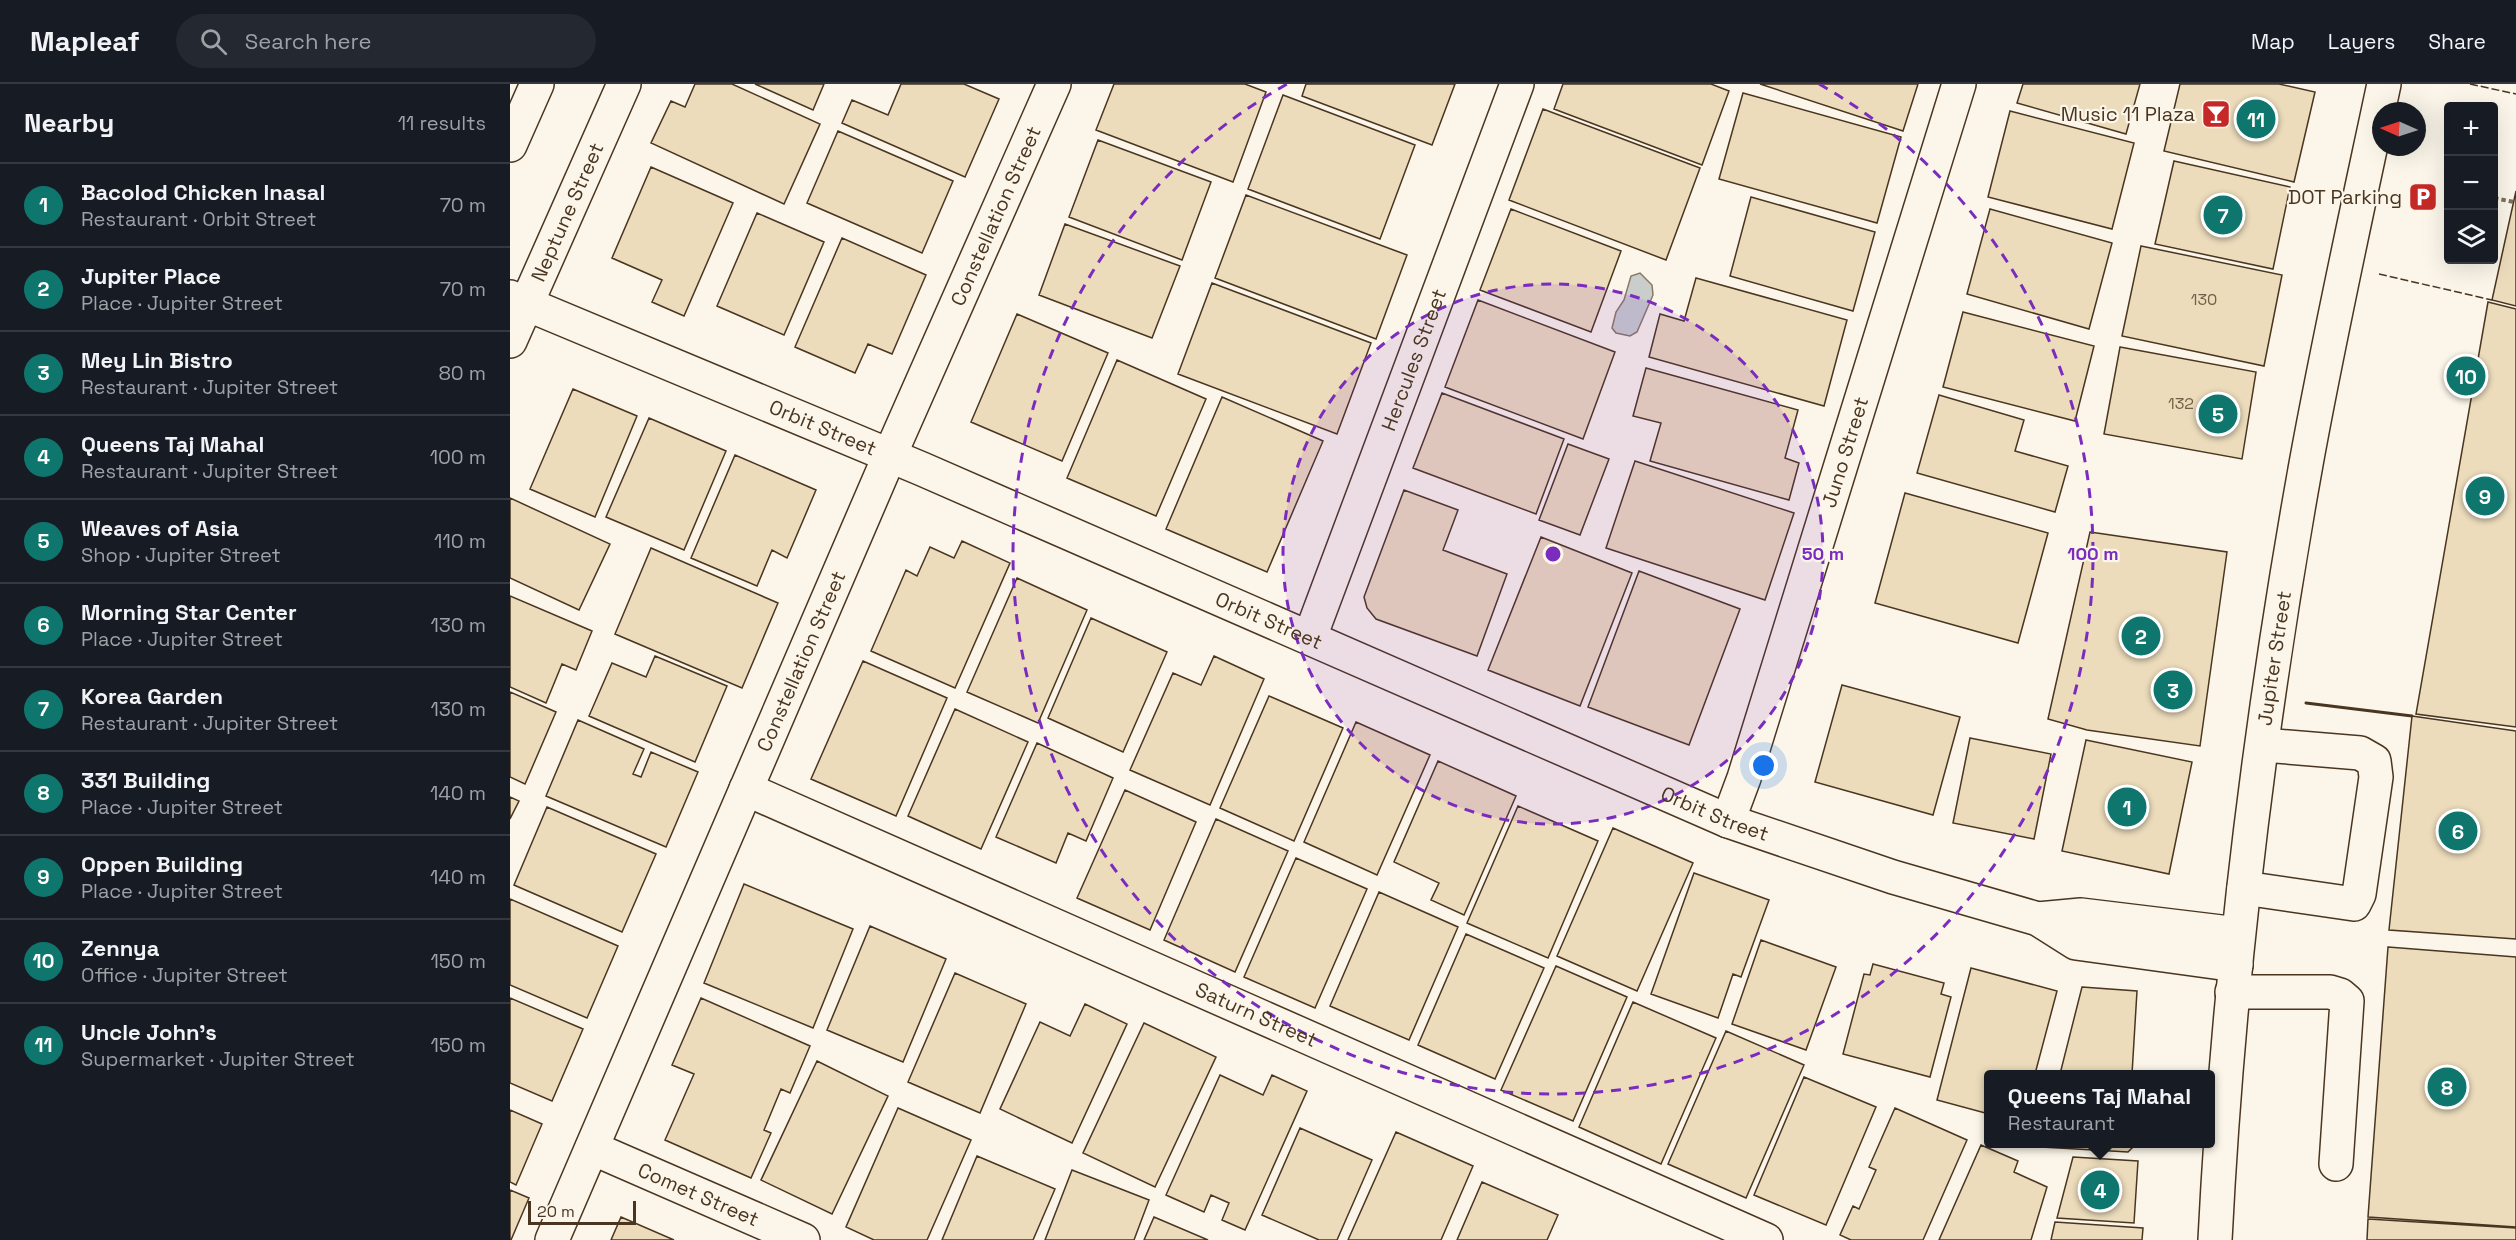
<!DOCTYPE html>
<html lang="en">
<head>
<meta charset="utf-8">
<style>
	:root { --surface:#171b24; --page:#242831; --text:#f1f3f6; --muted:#9ea1a6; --line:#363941; --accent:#0f766e }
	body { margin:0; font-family:"Space Grotesk",sans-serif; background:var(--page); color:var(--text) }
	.controls { position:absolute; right:18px; top:18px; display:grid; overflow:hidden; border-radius:6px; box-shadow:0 6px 24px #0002 }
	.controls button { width:54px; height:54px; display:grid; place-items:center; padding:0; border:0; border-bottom:2px solid var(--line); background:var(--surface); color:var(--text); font:30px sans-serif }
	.compass { position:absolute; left:1862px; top:18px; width:54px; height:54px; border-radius:50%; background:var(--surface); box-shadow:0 6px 24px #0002; rotate:273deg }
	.scale { position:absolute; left:18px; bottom:15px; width:108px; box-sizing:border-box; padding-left:6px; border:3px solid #4a3520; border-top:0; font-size:16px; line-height:21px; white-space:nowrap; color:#4a3520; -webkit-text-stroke:4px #fbf6e9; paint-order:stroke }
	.you { position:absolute; left:1254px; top:682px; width:21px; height:21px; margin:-15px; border:4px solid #fff; border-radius:50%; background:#1a73e8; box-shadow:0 0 0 9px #1a73e833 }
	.badge { display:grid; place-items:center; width:39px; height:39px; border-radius:50%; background:var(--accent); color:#fff; font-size:20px; font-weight:700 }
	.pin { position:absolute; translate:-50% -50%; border:3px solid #fff; box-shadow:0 2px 6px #0006 }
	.popup { position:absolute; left:1474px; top:986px; width:231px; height:78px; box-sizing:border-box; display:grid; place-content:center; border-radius:6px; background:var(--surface); filter:drop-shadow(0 2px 4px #0005); font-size:20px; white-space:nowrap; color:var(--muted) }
	.popup b { font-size:22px; color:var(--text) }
	.popup::after { content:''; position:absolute; left:50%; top:100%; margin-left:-12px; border:12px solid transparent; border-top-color:var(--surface) }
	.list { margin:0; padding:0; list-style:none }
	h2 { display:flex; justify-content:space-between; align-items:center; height:78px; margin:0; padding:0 24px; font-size:26px }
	h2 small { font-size:20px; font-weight:400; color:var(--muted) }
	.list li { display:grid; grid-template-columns:39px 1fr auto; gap:18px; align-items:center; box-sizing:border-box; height:84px; padding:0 24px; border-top:2px solid var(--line) }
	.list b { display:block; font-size:22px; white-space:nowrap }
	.list p { margin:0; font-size:20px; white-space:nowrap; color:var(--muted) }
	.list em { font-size:20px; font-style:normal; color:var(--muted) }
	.icon { flex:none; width:33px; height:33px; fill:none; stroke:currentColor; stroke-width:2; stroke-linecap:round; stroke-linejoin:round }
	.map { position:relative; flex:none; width:2006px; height:1156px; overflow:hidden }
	header { display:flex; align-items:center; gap:36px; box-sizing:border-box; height:84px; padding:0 30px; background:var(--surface); border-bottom:2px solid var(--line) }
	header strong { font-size:28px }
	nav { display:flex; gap:33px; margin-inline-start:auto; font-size:21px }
	.search { width:420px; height:54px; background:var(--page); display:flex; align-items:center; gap:15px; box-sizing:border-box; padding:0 21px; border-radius:33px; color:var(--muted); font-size:22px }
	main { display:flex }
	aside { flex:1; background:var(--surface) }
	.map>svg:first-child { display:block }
</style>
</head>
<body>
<header>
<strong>Mapleaf</strong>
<div class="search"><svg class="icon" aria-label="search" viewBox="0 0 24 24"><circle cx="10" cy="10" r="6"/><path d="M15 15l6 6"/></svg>Search here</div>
<nav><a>Map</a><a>Layers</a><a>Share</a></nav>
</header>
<main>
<aside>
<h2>Nearby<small>11 results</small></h2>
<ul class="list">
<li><span class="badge">1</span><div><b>Bacolod Chicken Inasal</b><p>Restaurant · Orbit Street</p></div><em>70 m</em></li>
<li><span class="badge">2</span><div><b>Jupiter Place</b><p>Place · Jupiter Street</p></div><em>70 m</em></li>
<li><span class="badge">3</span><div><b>Mey Lin Bistro</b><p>Restaurant · Jupiter Street</p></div><em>80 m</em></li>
<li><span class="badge">4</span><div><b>Queens Taj Mahal</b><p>Restaurant · Jupiter Street</p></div><em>100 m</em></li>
<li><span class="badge">5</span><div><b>Weaves of Asia</b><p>Shop · Jupiter Street</p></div><em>110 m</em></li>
<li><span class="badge">6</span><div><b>Morning Star Center</b><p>Place · Jupiter Street</p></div><em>130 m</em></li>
<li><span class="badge">7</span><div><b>Korea Garden</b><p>Restaurant · Jupiter Street</p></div><em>130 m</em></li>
<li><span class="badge">8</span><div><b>331 Building</b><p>Place · Jupiter Street</p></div><em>140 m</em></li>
<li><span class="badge">9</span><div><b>Oppen Building</b><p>Place · Jupiter Street</p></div><em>140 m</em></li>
<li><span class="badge">10</span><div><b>Zennya</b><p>Office · Jupiter Street</p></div><em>150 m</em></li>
<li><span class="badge">11</span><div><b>Uncle John's</b><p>Supermarket · Jupiter Street</p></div><em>150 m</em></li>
</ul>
</aside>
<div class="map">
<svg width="2006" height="1156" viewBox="0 0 2006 1156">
	<rect width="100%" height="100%" fill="#fbf6e9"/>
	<!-- water -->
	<path fill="#c9cecd" stroke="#887966" stroke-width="1.5" d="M 1130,189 L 1142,201 L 1143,211 L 1127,248 L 1120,252 L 1106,249 L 1102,244 L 1106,228 L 1114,216 L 1121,192 Z"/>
	<!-- building -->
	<path fill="#ecdcbc" stroke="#4a3520" stroke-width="1.5" d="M 185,0 L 222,0 L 310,40 L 274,120 L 141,59 L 161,17 L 175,23 Z
		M 245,0 L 314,0 L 303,26 Z
		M 391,0 L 454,0 L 489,15 L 455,93 L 332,39 L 342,16 L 378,31 Z
		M 604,0 L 735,0 L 756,8 L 723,98 L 586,46 Z
		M 796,0 L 945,0 L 922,61 L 792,12 Z
		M 1053,0 L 1201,0 L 1219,7 L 1192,81 L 1044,25 Z
		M 1250,0 L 1408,0 L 1393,47 Z
		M 1513,0 L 1630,0 L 1616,50 L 1507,19 Z
		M 1670,0 L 1769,0 L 1805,8 L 1784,98 L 1654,67 Z
		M 1233,9 L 1391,53 L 1367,139 L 1209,95 Z
		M 773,11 L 905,61 L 870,155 L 738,105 Z
		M 1033,25 L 1190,84 L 1156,176 L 999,116 Z
		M 1500,27 L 1624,59 L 1602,145 L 1478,113 Z
		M 328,47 L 443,97 L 412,169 L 297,119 Z
		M 588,56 L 701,98 L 672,176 L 559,133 Z
		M 1664,77 L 1780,103 L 1763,185 L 1645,160 Z
		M 141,83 L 223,119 L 174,232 L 142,218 L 152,196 L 102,174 Z
		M 2006,107 L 2006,222 L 1982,216 Z
		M 736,111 L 897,171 L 866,255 L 705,194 Z
		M 1241,113 L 1365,148 L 1343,227 L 1220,192 Z
		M 1001,125 L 1111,167 L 1081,248 L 970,206 Z
		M 1480,125 L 1602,159 L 1579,245 L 1457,210 Z
		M 247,129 L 314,158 L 274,251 L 207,222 Z
		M 555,140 L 670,182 L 642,254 L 529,211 Z
		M 332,154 L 416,191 L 382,270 L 358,260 L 345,289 L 285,263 Z
		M 1631,162 L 1772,191 L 1754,282 L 1612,252 Z
		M 1186,194 L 1337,236 L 1314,322 L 1139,273 L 1150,230 L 1174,237 Z
		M 702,199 L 861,259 L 827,350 L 668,290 Z
		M 968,216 L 1105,268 L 1073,355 L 935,303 Z
		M 1978,218 L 2006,225 L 2006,643 L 1906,630 Z
		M 1453,228 L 1584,262 L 1565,337 L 1433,303 Z
		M 507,230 L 598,269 L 552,377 L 461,338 Z
		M 1610,263 L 1746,288 L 1732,375 L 1594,350 Z
		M 607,276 L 696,315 L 646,432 L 557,394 Z
		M 1136,284 L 1288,326 L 1275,374 L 1289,379 L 1279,416 L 1140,377 L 1151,339 L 1123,332 Z
		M 63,305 L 127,332 L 85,433 L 20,405 Z
		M 932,309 L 1054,355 L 1026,430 L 903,384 Z
		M 1429,311 L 1514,336 L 1505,367 L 1558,382 L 1545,428 L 1407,389 Z
		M 712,313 L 813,357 L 757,488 L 656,445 Z
		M 139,334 L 216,367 L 174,466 L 96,433 Z
		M 1058,360 L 1099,375 L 1070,451 L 1029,436 Z
		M 225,371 L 306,406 L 277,474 L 262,466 L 247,502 L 181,474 Z
		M 1125,377 L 1284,429 L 1255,516 L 1096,464 Z
		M 894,406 L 948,426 L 933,466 L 997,490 L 967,572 L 866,535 L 857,524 L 854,513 Z
		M 1395,409 L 1538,449 L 1508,559 L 1365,519 Z
		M 0,414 L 100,460 L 69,526 L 0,494 Z
		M 1580,448 L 1717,468 L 1690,662 L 1577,646 L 1538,635 Z
		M 1031,453 L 1122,489 L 1070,622 L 978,586 Z
		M 452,457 L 500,479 L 445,604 L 361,567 L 396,486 L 407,492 L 420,463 L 444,474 Z
		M 141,464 L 268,519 L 232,604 L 105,550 Z
		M 1129,487 L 1230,525 L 1179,661 L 1078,623 Z
		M 507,494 L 577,526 L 528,639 L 457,608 Z
		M 0,512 L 82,547 L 66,586 L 52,580 L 36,619 L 0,603 Z
		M 581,534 L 657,568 L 613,668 L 538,634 Z
		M 145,572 L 217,602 L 185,678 L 79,632 L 102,579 L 136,593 Z
		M 704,572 L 754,595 L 700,721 L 620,686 L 663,589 L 691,601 Z
		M 353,577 L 437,614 L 386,732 L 301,695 Z
		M 1332,601 L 1450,633 L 1423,731 L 1305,698 Z
		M 0,608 L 46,628 L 15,700 L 0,693 Z
		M 759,612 L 833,644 L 784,757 L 710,724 Z
		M 445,625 L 518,658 L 471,765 L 398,732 Z
		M 1902,632 L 2006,647 L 2006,855 L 1879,846 Z
		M 68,636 L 134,665 L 123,690 L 131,693 L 141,668 L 188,688 L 156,763 L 36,712 Z
		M 846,638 L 920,671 L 867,791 L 794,758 Z
		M 1460,654 L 1541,670 L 1524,755 L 1443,739 Z
		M 1576,656 L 1682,678 L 1659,790 L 1552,767 Z
		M 527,659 L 603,694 L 576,757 L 558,749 L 546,779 L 486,753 Z
		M 928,677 L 1006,712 L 954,831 L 921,816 L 929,799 L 884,778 Z
		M 615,706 L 686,738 L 640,846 L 567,814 Z
		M 0,713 L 9,717 L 0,735 Z
		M 1008,722 L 1088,757 L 1038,874 L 957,839 Z
		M 37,723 L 146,770 L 112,848 L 4,801 Z
		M 706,735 L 778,767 L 725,888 L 654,856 Z
		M 1103,744 L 1183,779 L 1127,907 L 1047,872 Z
		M 786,774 L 857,805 L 805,924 L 734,893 Z
		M 1184,789 L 1259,816 L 1231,893 L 1223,890 L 1208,934 L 1141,910 Z
		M 234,800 L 343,845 L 303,944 L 194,899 Z
		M 869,808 L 948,843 L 899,956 L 820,922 Z
		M 0,815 L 108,862 L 77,934 L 0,901 Z
		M 360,842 L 436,875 L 393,978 L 317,946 Z
		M 956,850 L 1034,884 L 985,995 L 908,961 Z
		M 1251,856 L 1326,883 L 1296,966 L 1222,940 Z
		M 1878,863 L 2006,873 L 2006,1143 L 1858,1133 Z
		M 1363,880 L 1434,899 L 1431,910 L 1441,913 L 1420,993 L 1333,970 L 1354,890 L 1360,891 Z
		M 1046,882 L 1117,913 L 1063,1037 L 991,1006 Z
		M 1461,884 L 1547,907 L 1525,990 L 1479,990 L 1479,1030 L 1427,1016 Z
		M 445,889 L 516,920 L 470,1029 L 398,998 Z
		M 1572,903 L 1627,907 L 1622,990 L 1550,990 Z
		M 0,914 L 73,945 L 42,1017 L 0,999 Z
		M 191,914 L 300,962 L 280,1009 L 271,1005 L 254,1046 L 261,1049 L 241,1094 L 155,1056 L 184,990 L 162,981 Z
		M 1123,918 L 1206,954 L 1151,1080 L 1069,1043 Z
		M 575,920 L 617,940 L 562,1059 L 490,1025 L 530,938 L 560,952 Z
		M 634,939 L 706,973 L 645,1103 L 573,1069 Z
		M 1216,947 L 1294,981 L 1236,1114 L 1158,1080 Z
		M 307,977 L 378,1012 L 322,1130 L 251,1096 Z
		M 710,991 L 753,1011 L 762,991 L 797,1007 L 735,1146 L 712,1136 L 719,1119 L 701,1111 L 694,1128 L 656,1111 Z
		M 1294,993 L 1366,1023 L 1316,1141 L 1244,1111 Z
		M 388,1024 L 461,1056 L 417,1156 L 364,1156 L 336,1143 Z
		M 1385,1024 L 1457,1056 L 1413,1156 L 1341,1156 L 1330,1151 L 1343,1122 L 1349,1125 L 1366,1086 L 1359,1083 Z
		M 0,1026 L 32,1040 L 6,1101 L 0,1098 Z
		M 790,1044 L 862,1076 L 827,1156 L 809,1156 L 752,1131 Z
		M 886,1048 L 963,1082 L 931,1156 L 838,1156 Z
		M 1533,1060 L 1626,1060 L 1618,1068 L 1532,1063 Z
		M 1471,1061 L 1508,1077 L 1504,1088 L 1537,1103 L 1521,1156 L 1429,1156 Z
		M 467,1072 L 545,1105 L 523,1156 L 432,1156 Z
		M 1563,1073 L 1628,1077 L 1624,1139 L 1547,1134 Z
		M 562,1086 L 639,1116 L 624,1156 L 535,1156 Z
		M 972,1098 L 1048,1131 L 1037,1156 L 947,1156 Z
		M 0,1106 L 19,1114 L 1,1156 L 0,1156 Z
		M 111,1133 L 164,1156 L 101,1156 Z
		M 644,1133 L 698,1156 L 634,1156 Z
		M 1858,1135 L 2006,1144 L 2006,1156 L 1857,1156 Z
		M 1545,1138 L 1633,1144 L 1632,1156 L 1541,1156 Z"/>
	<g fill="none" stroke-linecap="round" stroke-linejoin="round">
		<!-- minor casing -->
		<g stroke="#4a3520" stroke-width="36">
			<g id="minor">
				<path id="s1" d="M 0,213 L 412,385 L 1218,737 L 1383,793 L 1528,835 L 1566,859 L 1726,881"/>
				<path id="s2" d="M 0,257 L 114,0"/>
				<path id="s3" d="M 800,553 L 1007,0"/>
				<path id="s4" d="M 236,705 L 1256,1156"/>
				<path id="s5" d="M 1218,737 L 1234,694 L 1449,0"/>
				<path d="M 1734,804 L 1844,820 L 1849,810 L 1866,693 L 1864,677 L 1850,669 L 1753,661"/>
				<path d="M 1528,835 L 1571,831 L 1728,850"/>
				<path d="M 1722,908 L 1820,908 L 1830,911 L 1837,917 L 1826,1080"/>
				<path id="s6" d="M 82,1064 L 293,1156"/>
				<path id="s7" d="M 42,1156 L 379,373 L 544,0"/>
				<path id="s8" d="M 1705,1156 C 1718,896 1750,636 1796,380 C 1819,253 1847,127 1874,0"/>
			</g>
		</g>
		<!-- major casing -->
		<g stroke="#4a3520" stroke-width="36">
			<path id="major" d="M 0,61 L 27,0"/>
		</g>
		<!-- path -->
		<path stroke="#7f6f5c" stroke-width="4" stroke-dasharray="4.5 3" stroke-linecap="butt" d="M 1984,114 L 2004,118"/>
		<!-- minor -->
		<use href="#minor" stroke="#fbf6e9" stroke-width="33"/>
		<!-- major -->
		<use href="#major" stroke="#fbf6e9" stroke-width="33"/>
		<!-- fence -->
		<path stroke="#4a3520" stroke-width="1.5" stroke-dasharray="8 3" stroke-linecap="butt" d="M 1960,0 L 2006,10
			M 1869,190 L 1982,216"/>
		<!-- wall -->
		<path stroke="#4a3520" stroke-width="3" d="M 1796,619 L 1902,632"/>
	</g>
	<!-- distance rings -->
	<circle cx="1043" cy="470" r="270" fill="#7b2cbf" fill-opacity=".12"/>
	<g fill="none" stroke="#7b2cbf" stroke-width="3" stroke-dasharray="10 8">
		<circle cx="1043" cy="470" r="270"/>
		<path d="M1309 0A540 540 0 1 1 777 0"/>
	</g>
	<!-- icons -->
	<defs>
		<g id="bar-square" transform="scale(1.5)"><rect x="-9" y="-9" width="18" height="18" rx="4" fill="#c62828" stroke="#fbf6e9"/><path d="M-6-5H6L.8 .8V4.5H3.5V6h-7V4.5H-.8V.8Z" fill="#fff"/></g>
		<g id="parking-square" transform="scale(1.5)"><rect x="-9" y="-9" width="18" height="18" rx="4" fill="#c62828" stroke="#fbf6e9"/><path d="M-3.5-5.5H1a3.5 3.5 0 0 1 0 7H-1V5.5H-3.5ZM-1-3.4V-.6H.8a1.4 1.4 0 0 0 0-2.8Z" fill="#fff"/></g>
	</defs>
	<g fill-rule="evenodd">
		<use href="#bar-square" x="1706" y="30"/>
		<use href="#parking-square" x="1913" y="113"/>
	</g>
	<g text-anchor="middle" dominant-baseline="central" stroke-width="4.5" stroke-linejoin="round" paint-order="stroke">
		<!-- number labels -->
		<g font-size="16" fill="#725f47">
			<text x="1694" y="215">130</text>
			<text x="1671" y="319">132</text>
		</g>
		<!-- poi labels -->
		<g font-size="20" fill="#4a3520" stroke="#fbf6e9" text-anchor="end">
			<text x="1685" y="30">Music 11 Plaza</text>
			<text x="1892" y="113">DOT Parking</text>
		</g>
		<!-- street labels -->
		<g font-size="20" fill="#4a3520" stroke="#fbf6e9">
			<text stroke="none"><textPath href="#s2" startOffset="141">Neptune Street</textPath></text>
			<text stroke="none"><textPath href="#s7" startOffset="1116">Constellation Street</textPath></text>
			<text stroke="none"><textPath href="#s3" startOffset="296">Hercules Street</textPath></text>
			<text stroke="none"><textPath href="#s1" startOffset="339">Orbit Street</textPath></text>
			<text stroke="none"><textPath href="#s5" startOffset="387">Juno Street</textPath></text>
			<text stroke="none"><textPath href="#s1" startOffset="825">Orbit Street</textPath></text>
			<text stroke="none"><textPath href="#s8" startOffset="585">Jupiter Street</textPath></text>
			<text stroke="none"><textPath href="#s7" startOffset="630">Constellation Street</textPath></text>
			<text stroke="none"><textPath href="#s1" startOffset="1311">Orbit Street</textPath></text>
			<text stroke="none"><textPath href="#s4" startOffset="558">Saturn Street</textPath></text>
			<text stroke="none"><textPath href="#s6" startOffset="116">Comet Street</textPath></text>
		</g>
	</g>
	<circle cx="1043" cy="470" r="9" fill="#7b2cbf" stroke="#fbf6e9" stroke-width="3"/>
	<g font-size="18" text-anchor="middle" font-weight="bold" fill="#7b2cbf" stroke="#fbf6e9" stroke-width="4.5" stroke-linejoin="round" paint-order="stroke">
		<text x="1313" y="476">50 m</text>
		<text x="1583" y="476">100 m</text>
	</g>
</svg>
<div class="controls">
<button>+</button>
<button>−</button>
<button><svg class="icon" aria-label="layers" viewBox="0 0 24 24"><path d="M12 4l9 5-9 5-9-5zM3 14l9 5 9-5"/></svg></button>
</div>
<svg class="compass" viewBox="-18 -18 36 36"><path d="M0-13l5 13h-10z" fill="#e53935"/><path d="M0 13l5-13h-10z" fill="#9ea1a6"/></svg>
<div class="scale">20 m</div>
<div class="you"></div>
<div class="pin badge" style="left:1617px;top:723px">1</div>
<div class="pin badge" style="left:1631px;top:552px">2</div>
<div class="pin badge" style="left:1663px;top:606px">3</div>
<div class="pin badge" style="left:1590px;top:1106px">4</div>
<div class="popup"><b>Queens Taj Mahal</b>Restaurant</div>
<div class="pin badge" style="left:1708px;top:330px">5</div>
<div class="pin badge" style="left:1948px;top:747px">6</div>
<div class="pin badge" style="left:1713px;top:131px">7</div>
<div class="pin badge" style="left:1937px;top:1003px">8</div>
<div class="pin badge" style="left:1975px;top:412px">9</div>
<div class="pin badge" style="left:1956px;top:292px">10</div>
<div class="pin badge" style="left:1746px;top:35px">11</div>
</div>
</main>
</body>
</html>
